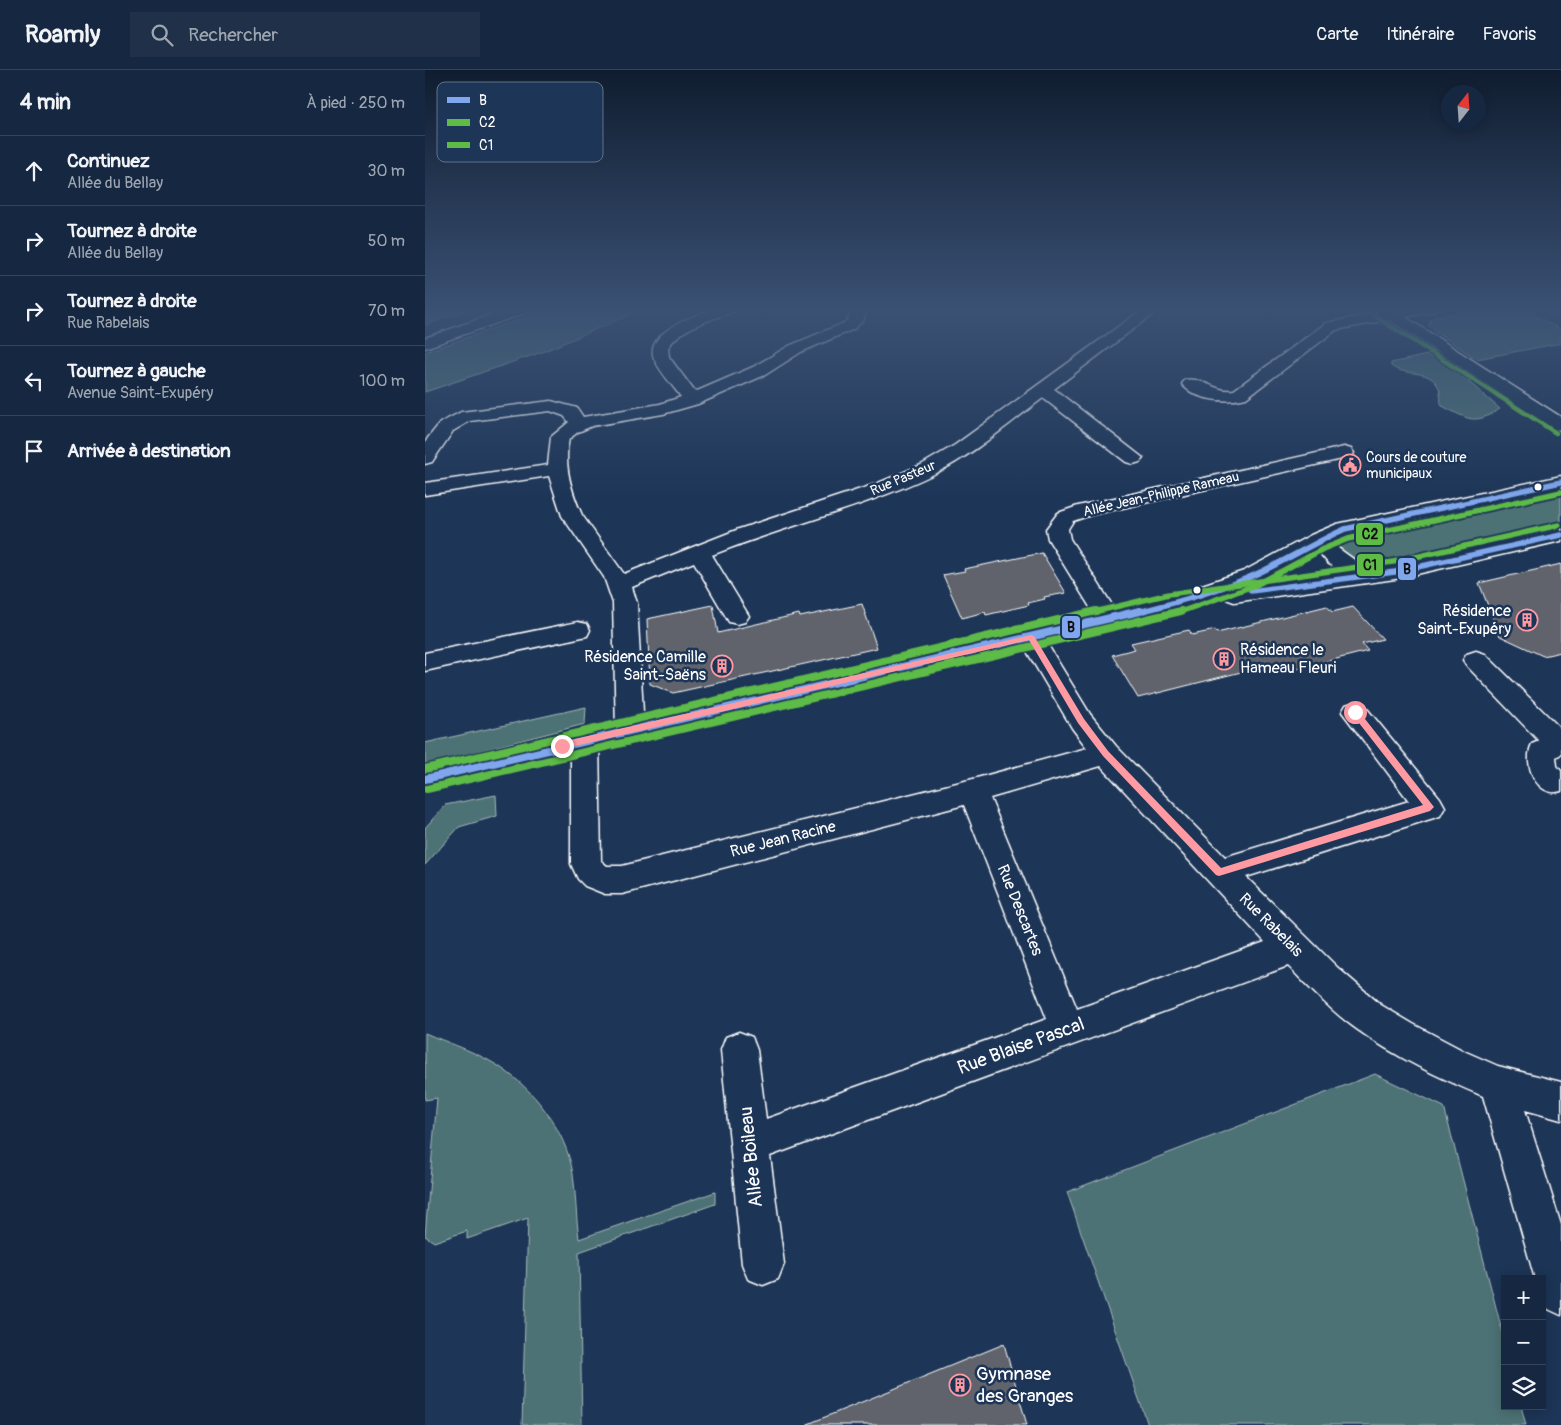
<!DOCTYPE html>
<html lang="fr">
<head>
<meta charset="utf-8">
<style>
	:root { --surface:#162841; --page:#1f3048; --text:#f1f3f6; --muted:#9ea6b1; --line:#35445a }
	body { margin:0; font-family:Pangolin,sans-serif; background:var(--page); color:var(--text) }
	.controls { position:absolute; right:15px; bottom:15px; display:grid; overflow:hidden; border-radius:0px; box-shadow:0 2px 12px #0003 }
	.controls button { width:45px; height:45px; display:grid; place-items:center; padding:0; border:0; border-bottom:1px solid var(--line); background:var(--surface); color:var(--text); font:25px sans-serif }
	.compass { position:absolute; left:1016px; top:15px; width:45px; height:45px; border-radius:50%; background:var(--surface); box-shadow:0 2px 12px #0003; rotate:17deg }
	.stop { position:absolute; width:15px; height:15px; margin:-11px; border:4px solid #ff9aa2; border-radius:50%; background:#fff }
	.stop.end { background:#ff9aa2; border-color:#fff; box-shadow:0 1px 5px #0008 }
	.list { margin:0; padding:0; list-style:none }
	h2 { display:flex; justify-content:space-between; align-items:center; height:65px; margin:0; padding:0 20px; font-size:21px }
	h2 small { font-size:16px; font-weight:400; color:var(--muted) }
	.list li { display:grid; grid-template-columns:32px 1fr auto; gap:15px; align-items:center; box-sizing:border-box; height:70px; padding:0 20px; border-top:1px solid var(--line) }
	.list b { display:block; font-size:19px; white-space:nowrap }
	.list p { margin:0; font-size:16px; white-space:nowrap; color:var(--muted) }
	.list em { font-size:16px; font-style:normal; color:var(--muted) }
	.icon { flex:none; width:28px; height:28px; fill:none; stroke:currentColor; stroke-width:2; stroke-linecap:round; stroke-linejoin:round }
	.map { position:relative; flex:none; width:1136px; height:1355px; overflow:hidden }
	header { display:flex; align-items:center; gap:30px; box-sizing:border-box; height:70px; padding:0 25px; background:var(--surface); border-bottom:1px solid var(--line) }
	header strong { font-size:24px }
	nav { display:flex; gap:28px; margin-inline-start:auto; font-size:18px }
	.search { width:350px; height:45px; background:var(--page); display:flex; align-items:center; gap:12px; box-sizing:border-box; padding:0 18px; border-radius:0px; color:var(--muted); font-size:19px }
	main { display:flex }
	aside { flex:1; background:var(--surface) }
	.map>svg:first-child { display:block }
</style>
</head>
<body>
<header>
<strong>Roamly</strong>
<div class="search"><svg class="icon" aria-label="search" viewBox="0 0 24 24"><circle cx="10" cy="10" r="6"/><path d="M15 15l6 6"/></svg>Rechercher</div>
<nav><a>Carte</a><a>Itinéraire</a><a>Favoris</a></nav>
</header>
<main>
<aside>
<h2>4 min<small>À pied · 250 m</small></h2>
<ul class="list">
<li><svg class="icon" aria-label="ahead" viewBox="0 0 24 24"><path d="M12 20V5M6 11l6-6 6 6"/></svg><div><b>Continuez</b><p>Allée du Bellay</p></div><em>30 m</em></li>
<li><svg class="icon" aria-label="right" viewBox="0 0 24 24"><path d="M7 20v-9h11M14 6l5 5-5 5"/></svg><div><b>Tournez à droite</b><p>Allée du Bellay</p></div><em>50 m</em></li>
<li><svg class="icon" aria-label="right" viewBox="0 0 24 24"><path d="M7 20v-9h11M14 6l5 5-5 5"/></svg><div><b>Tournez à droite</b><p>Rue Rabelais</p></div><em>70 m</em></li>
<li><svg class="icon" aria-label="left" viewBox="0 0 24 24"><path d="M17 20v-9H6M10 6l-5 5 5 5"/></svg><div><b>Tournez à gauche</b><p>Avenue Saint-Exupéry</p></div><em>100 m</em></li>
<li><svg class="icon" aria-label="arrive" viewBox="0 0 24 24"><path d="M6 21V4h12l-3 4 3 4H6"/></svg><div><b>Arrivée à destination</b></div></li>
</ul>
</aside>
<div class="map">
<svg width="1136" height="1355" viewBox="0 0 1136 1355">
	<rect width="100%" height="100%" fill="#1d3557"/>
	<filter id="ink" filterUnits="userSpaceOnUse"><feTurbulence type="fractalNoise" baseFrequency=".02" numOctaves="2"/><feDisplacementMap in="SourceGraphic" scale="10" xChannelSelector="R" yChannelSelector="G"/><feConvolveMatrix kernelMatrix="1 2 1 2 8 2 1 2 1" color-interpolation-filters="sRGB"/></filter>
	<g filter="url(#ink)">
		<!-- green -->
		<path fill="#4d7274" stroke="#a6b8ba" d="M 0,238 L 47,238 L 0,255 Z
			M 127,238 L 221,238 L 117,282 L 0,322 L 0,282 Z
			M 1055,238 L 1097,238 L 1136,260 L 1136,273 L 1052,289 L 1010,262 L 1004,256 L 1005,250 L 1011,246 Z
			M 1002,285 L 1020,291 L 1075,339 C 1048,356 1044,349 1017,336 C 1014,330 1017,322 1013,316 C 1003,298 980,307 966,296 L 966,293 Z
			M 1136,418 L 1136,457 L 963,496 C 947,497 911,492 914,469 L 917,467 Z
			M 161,637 L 160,654 L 0,695 L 0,673 Z
			M 71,725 L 72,746 L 34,757 L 0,795 L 0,758 L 20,735 Z
			M 0,963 C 23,973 49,981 70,994 C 108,1017 141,1060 148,1104 C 151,1125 151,1148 154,1169 L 290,1122 L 290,1134 L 154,1182 L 157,1355 L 97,1355 L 103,1148 L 42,1169 L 42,1161 L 9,1172 L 0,1166 L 12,1028 L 0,1030 Z
			M 950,1004 L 1019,1037 L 1080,1272 L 1080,1336 L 1096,1336 L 1101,1355 L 723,1355 L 642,1122 Z"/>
		<!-- building -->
		<path fill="#61646c" stroke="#fff" d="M 617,483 L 641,523 L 619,527 L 620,529 L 603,533 L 604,535 L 561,545 L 560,542 L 537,548 L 518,505 L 540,501 L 539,499 Z
			M 1136,494 L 1136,582 L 1118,586 L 1075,566 L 1054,513 Z
			M 437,534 L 452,578 L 248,623 L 225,614 L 222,549 L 288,535 L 293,563 L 374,544 L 375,547 Z
			M 902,536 L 907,542 L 928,537 L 958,569 L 937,574 L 943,581 L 852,604 L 846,597 L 822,603 L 820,601 L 713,628 L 687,585 L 710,579 L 706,573 L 764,560 L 767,565 L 790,560 L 792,563 Z
			M 579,1274 L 602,1355 L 383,1355 L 383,1354 Z"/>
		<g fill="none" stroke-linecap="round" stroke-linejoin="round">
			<!-- minor casing -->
			<g stroke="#fff" stroke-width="3">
				<path id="minor" d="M 289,238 L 312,238 L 310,241 C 288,249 255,257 243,278 L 244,287 L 270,322 L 328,297 L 364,276 L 419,253 L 424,248 L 427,238 L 441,240 L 439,249 L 429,259 L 376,282 L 340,305 L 273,334 L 238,344 L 167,356 L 153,362 L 144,369 C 138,395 146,421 157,445 L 199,504 L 314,459 L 451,414 L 496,395 L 530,375 L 719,238 L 736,238 L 629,319 L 718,388 L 715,392 L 708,394 L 701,392 L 618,328 C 583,354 548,385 509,404 C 438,438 360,456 287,485 L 324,546 L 320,552 L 312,554 L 304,552 L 269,492 L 207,517 L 212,533 L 219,661 L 215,668 L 205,671 L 195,668 L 191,661 L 188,533 L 179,507 L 137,446 L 124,406 L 0,425 L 0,413 L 123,395 L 126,367 L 144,352 L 139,346 L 125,341 L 45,351 L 28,361 L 7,392 L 0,394 L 0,373 L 3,368 L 15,353 L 36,342 L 126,331 L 152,338 L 158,347 L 235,334 L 256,327 C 249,317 230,296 228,285 C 223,261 272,245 289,238 Z
					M 953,238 L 1011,238 L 1009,241 L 980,247 L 1136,347 L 1136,360 L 1130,359 L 964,250 L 911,260 L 821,328 C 803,333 770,331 757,314 L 760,310 C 777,306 791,323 809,320 L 901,253 L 953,243 Z
					M 919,377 L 926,379 L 929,383 L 926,387 L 666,445 L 648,451 L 643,459 L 645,469 L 696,549 L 692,555 L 684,557 L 676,555 L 623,469 L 621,459 L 633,443 L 653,436 Z
					M 153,552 L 162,554 L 165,560 L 162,566 L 0,601 L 0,583 Z
					M 606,560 L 615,562 L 665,644 L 691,676 L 800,787 L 984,731 L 917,642 L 921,635 L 930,632 L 939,635 L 1015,728 L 1020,737 L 1015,746 L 821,807 L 913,898 L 956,935 L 988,954 L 1041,982 L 1073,996 L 1136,1012 L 1136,1050 L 1100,1040 L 1136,1155 L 1136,1245 L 1121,1238 L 1117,1230 L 1117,1209 L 1110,1209 L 1058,1026 C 1015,1008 972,988 933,960 C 907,942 885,918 863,896 L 345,1086 L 359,1194 L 353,1209 L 338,1215 L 323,1209 L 317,1194 L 296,980 L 301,967 L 314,962 L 327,967 L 332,980 L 341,1049 L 622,949 L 539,735 L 197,824 L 180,824 L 160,816 L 153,809 L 146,794 L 146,671 L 150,664 L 160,660 L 170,664 L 174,671 L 176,791 L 182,796 L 197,796 L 548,709 L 662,678 L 647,658 L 594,568 L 597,562 ZM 676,696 L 840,872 L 652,939 L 565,728 Z
					M 1051,581 L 1060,584 L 1136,659 L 1136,684 L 1131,687 L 1132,696 L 1136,701 L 1136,721 C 1112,729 1097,693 1107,674 L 1114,671 L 1042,596 L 1038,590 L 1042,584 Z"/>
			</g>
			<!-- tertiary casing -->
			<g stroke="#fff" stroke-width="3">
				<path id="tertiary" d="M 1136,406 L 1136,418 L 926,464 L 915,469 L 913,478 L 931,491 L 957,497 L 1136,459 L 1136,471 L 970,509 L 809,532 L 801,529 L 798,524 L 746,542 L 0,720 L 0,698 L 741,527 L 819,501 L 886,465 L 912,454 ZM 892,480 L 904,494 L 919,502 L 826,514 Z"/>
			</g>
			<!-- primary casing -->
			<g stroke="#fff" stroke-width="3">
				<path id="primary" d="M 85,238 L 108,238 L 106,241 L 0,278 L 0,268 Z"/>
			</g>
			<!-- minor -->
			<use href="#minor" fill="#1d3557" fill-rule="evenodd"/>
			<!-- tertiary -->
			<use href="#tertiary" fill="#1d3557" fill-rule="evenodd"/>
			<!-- primary -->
			<use href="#primary" fill="#1d3557" fill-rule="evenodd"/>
			<!-- bus-1-far1 casing -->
			<g stroke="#1d3557" stroke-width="9">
				<path id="bus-1-far1" d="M 826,521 L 970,502 L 1136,465
					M 710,543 C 749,533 790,522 827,506 C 859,492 888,473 920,459 L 1136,412"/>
			</g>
			<!-- bus-1 casing -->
			<g stroke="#1d3557" stroke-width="11">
				<path id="bus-1" d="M 0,709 L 715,541"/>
			</g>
			<!-- bus-2-far2 casing -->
			<g stroke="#1d3557" stroke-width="7">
				<path id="bus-2-far2" d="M 950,246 L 1131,363"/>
			</g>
			<!-- bus-2-far1 casing -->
			<g stroke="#1d3557" stroke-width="9">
				<path id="bus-2-far1" d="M 752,543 L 831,515 L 898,479 L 923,469 L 1136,422"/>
			</g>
			<!-- bus-2 casing -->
			<g stroke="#1d3557" stroke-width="11">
				<path id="bus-2" d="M 2,719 L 756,541"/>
			</g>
			<!-- bus-3-far1 casing -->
			<g stroke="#1d3557" stroke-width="9">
				<path id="bus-3-far1" d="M 665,543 L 744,524 L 968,492 L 1134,455"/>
			</g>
			<!-- bus-3 casing -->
			<g stroke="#1d3557" stroke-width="11">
				<path id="bus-3" d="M 0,699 L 671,541"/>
			</g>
			<!-- bus-1-far1 -->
			<use href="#bus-1-far1" stroke="#80a7ed" stroke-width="5.5"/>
			<!-- bus-1 -->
			<use href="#bus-1" stroke="#80a7ed" stroke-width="8"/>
			<!-- bus-2-far2 -->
			<use href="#bus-2-far2" stroke="#5dbb46" stroke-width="4.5"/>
			<!-- bus-2-far1 -->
			<use href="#bus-2-far1" stroke="#5dbb46" stroke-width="5.5"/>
			<!-- bus-2 -->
			<use href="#bus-2" stroke="#5dbb46" stroke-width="8"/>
			<!-- bus-3-far1 -->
			<use href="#bus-3-far1" stroke="#5dbb46" stroke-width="5.5"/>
			<!-- bus-3 -->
			<use href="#bus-3" stroke="#5dbb46" stroke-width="8"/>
		</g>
	</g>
	<!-- sky -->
	<linearGradient id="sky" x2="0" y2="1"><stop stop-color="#101d30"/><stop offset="0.56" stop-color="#3a5174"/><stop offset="1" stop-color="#3a5174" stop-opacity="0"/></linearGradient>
	<rect width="1136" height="428" fill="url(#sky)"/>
	<!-- route -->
	<path fill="#ff9aa2" d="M 606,565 L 609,566 L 659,649 L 683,681 L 796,798 L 998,735 L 927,644 L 927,640 L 933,640 L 1009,737 L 1005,741 L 794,806 L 791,805 L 678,686 L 653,653 L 604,570 L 137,679 L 133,676 L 137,672 Z"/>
	<!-- icons -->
	<defs>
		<g id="civic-ring" transform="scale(1.125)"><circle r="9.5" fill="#1d3557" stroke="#ff9aa2" stroke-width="1.5"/><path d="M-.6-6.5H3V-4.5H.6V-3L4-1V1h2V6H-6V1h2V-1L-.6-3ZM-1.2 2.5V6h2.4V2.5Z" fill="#ff9aa2"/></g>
		<g id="building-ring" transform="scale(1.125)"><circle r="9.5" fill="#1d3557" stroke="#ff9aa2" stroke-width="1.5"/><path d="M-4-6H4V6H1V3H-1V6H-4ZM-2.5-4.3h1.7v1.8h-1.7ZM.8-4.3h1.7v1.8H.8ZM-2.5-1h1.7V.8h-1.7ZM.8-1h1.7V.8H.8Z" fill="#ff9aa2"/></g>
	</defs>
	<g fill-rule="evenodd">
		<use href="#civic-ring" x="925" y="395"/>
		<use href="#building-ring" x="1102" y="550"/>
		<use href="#building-ring" x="799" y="589"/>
		<use href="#building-ring" x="297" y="596"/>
		<use href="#building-ring" x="535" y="1315"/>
	</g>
	<!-- markers -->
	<g fill="#fff" stroke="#1d3557" stroke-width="2">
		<circle cx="1113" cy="417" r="4.5"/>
		<circle cx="772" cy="520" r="4.5"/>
	</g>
	<g text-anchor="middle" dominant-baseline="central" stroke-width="5" stroke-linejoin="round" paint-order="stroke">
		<!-- far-poi labels -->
		<g font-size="14" fill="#fff" stroke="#1d3557" text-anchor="start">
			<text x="941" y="387">Cours de couture<tspan x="941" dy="16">municipaux</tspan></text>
		</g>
		<!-- far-street labels -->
		<g font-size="14" fill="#fff" stroke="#1d3557">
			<text transform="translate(478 408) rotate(-23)">Rue Pasteur</text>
			<text transform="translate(736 424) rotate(-13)">Allée Jean-Philippe Rameau</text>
		</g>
		<!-- poi labels -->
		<g font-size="16" fill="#fff" stroke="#1d3557" text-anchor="end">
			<text x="1086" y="541">Résidence<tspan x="1086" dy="18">Saint-Exupéry</tspan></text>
			<text x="815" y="580" text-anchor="start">Résidence le<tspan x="815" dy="18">Hameau Fleuri</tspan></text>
			<text x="281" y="587">Résidence Camille<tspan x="281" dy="18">Saint-Saëns</tspan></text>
		</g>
		<!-- street labels -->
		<g font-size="16" fill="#fff" stroke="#1d3557">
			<text transform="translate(358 769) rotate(-14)">Rue Jean Racine</text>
			<text transform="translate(595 840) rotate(68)">Rue Descartes</text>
			<text transform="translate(846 855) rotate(45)">Rue Rabelais</text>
		</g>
		<!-- near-street labels -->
		<g font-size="19" fill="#fff" stroke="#1d3557">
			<text transform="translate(596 976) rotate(-20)">Rue Blaise Pascal</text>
			<text transform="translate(326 1087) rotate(-96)">Allée Boileau</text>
		</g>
		<!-- near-poi labels -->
		<g font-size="19" fill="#fff" stroke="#1d3557" text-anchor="start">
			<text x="551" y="1304">Gymnase<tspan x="551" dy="22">des Granges</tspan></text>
		</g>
	</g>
	<!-- legend -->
	<rect x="12" y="12" width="166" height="80" rx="8" fill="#1d3557" stroke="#617289" stroke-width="1"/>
	<rect x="22" y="27" width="23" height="6" fill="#80a7ed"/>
	<rect x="22" y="49" width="23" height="7" fill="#5dbb46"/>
	<rect x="22" y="72" width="23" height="6" fill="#5dbb46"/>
	<g font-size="14" fill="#fff">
		<text x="54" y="35">B</text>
		<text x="54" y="57">C2</text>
		<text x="54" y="80">C1</text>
	</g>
	<g stroke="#1d3557" stroke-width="2">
		<rect x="930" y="452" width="29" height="24" rx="5" fill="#5dbb46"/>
		<rect x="931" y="483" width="28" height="24" rx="5" fill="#5dbb46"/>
		<rect x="972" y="487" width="20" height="24" rx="5" fill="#80a7ed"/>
		<rect x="636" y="545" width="20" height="24" rx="5" fill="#80a7ed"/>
	</g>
	<g font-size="14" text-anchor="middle" font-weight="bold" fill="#111">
		<text x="945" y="469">C2</text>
		<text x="945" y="500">C1</text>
		<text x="982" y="504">B</text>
		<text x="646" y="562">B</text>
	</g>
</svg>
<div class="controls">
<button>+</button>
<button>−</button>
<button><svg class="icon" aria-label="layers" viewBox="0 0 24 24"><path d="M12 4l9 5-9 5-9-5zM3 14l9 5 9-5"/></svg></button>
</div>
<svg class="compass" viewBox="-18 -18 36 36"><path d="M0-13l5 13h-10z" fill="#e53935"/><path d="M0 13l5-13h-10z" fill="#9ea6b1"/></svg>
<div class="stop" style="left:930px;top:642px"></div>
<div class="stop end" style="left:137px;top:676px"></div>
</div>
</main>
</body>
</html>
